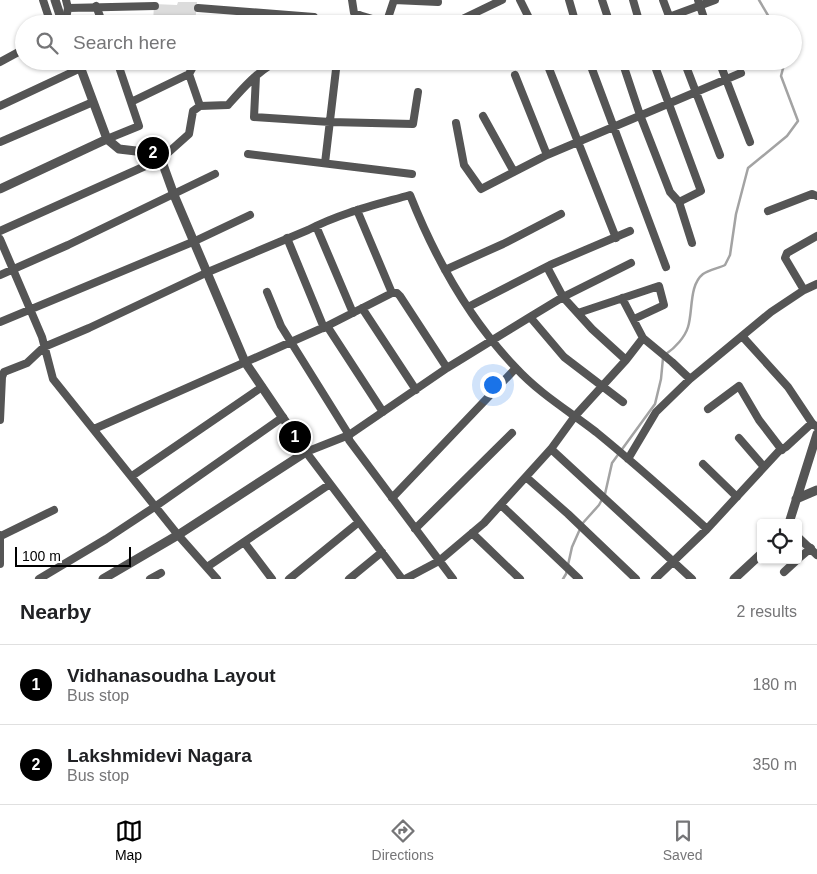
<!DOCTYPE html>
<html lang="en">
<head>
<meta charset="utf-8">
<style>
	:root { --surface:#fff; --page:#f6f6f6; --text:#202124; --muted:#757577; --line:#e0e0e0; --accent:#000 }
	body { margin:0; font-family:Helvetica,sans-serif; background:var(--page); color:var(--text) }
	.controls { position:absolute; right:15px; bottom:15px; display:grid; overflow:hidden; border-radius:5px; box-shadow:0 1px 4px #0004 }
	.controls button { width:45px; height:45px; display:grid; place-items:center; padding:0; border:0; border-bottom:1px solid var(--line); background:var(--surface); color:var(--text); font:25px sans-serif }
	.scale { position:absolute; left:15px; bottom:12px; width:116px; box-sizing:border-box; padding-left:5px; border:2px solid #000; border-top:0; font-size:14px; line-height:18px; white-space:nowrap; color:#000; -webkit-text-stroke:4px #fff; paint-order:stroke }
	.you { position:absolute; left:492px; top:384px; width:18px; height:18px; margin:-12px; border:4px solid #fff; border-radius:50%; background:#1a73e8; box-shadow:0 0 0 8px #1a73e833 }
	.badge { display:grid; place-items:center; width:32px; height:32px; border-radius:50%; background:var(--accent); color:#fff; font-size:16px; font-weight:700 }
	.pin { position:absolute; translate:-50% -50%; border:2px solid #fff; box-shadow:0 1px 5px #0006 }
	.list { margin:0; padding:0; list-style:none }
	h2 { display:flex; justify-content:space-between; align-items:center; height:65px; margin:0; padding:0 20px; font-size:21px }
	h2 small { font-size:16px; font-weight:400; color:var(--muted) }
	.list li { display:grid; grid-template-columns:32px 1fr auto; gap:15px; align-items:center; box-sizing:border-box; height:80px; padding:0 20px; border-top:1px solid var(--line) }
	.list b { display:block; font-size:19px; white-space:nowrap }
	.list p { margin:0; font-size:16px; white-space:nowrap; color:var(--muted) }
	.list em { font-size:16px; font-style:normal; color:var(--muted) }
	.icon { flex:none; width:28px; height:28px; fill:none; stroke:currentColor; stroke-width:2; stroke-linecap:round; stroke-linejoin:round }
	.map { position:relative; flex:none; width:817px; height:579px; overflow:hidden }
	.search { position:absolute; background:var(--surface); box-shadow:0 1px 4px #0004; left:15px; right:15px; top:15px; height:55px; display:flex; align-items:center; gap:12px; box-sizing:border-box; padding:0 18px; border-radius:28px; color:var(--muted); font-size:19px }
	.sheet { height:225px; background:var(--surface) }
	nav { display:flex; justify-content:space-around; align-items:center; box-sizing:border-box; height:70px; border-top:1px solid var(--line); background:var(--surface); font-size:14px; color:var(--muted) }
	nav a { display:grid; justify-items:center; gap:2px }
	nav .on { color:var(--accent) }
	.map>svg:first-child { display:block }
</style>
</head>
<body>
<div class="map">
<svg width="817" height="579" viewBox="0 0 817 579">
	<rect width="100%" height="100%" fill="#fff"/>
	<!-- green -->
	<path fill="#dcdcdc" d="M 178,2 L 197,2 L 195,24 L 153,24 L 154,4 L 177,5 Z"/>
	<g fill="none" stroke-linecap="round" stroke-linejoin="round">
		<!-- stream -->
		<path stroke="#a3a3a3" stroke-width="2.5" d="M 759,0 L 773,24
			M 666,354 C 675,348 685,337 688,327 C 693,311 689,285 703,274 C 709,270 719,268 725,265 L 730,255 L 736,214 L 748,168 L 787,136 L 798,121 L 781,76 L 785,61
			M 582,524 L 599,505 L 605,494 L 612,463 L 655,404 L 661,379 L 663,358
			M 563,579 L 566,574 L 572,547 L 580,529"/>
		<!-- minor -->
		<path stroke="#555" stroke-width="8" d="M 43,0 L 51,24
			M 352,0 L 354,13 C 383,26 419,23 450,24
			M 394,0 L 438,2
			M 569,0 L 576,24
			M 602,0 L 610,24
			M 633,0 L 640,24
			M 663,0 L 672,24
			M 698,0 L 706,24
			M 96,6 L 103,24
			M 68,8 L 155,6
			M 198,8 L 314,17 L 314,24
			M 382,23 L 387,21 L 394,0
			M 65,24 L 68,8 L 66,0
			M 452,24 L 502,0
			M 516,24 L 529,18 L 520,0
			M 650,24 L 715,0
			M 456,61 L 456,63 L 467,61
			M 510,61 L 511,66
			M 546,61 L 616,238
			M 589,61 L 666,267
			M 622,61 L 640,115 L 670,192 L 679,202 L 701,191 L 653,61
			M 684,61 L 720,155
			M 719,61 L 750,142
			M 0,62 L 24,49
			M 189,74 L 200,106
			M 515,75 L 547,155
			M 256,76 L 254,117 L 330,122 L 413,124 L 418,92
			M 131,102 L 189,74 L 195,63 L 199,61
			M 0,106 L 81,68
			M 483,116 L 514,172
			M 456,123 L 464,165 L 481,189 L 547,155 L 741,73
			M 107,139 L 139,126 L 117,61
			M 0,142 L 93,102
			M 248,154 L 412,174
			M 325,163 L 337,61
			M 679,202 L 692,243
			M 357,210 L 392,293
			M 768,211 L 812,194 L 817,196
			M 316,226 L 353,313
			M 0,231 L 161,159 L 189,134 L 193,111 L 200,106 L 228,105 C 243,88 257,72 277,61
			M 287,238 L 324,328
			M 0,239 L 42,337 L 53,379 L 178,535 L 217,579
			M 445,270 L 503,244 L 561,214
			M 0,275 L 68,245 L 215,174
			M 804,290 L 785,258 L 787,253 L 817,236
			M 267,292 L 281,326 L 349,435 L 349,440 L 453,579
			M 622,298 L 643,338 L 672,362 L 690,379
			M 468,307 L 550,265 L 630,231
			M 362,308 L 416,390
			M 578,313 L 659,286 L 664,305 L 634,319
			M 530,317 L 564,357 L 623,402
			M 0,322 L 195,241 L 250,215
			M 327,326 L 383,412
			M 742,336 L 788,387 L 812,423 L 817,427
			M 626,360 L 643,338
			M 708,409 L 739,386 L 759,420 L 782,450
			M 0,420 L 2,377 L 4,372 L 27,363 L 44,347 L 89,328 L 208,272 L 308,230 C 340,213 375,205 410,195 C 435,258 469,319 516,368 C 540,394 569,411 596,432 C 634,463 671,496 707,529
			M 94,429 L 327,326 L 392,293 L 397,293 L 400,296 L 447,368
			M 739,438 L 764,467
			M 551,449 L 692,579
			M 628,459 L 656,412 L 690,379 L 771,312 L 804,290 L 817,284
			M 703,464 L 737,497
			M 132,476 L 262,387
			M 526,477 L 568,514 L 636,579
			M 392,498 L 516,368
			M 501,505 L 579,579
			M 415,529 L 512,433
			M 472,533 L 520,579
			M 0,535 L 0,564
			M 1,536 L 54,510
			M 798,537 L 817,555
			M 244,542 L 272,579
			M 798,559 L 811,548
			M 207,567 L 330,484
			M 784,572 L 797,560
			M 39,579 L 106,539 L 156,506 L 283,417
			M 150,579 L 161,573
			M 289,579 L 359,522
			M 349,579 L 382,552
			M 402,579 L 306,452 L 349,435 L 447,368 L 530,317 L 563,297 L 631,263
			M 405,579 L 439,561 L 484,523 L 551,449 L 575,416 L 626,360 L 592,329 L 563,297 L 547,267
			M 655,579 L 707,529 L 779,451 L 786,447 L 812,423"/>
		<!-- tertiary -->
		<path stroke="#555" stroke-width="9" d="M 55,0 L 63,24
			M 78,61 L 107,139 L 119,149 L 153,153 L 161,159 L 174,195 L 245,362 L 306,452 L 178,535 L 103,579
			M 0,189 L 107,139
			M 796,499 L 817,490
			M 789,523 L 817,434
			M 734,579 L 761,554"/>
	</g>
</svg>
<div class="controls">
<button><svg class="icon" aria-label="locate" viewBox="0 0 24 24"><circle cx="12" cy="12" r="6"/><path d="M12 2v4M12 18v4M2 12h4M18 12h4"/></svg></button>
</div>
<div class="scale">100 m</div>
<div class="you"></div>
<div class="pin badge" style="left:295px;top:437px">1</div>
<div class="pin badge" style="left:153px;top:153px">2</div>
<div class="search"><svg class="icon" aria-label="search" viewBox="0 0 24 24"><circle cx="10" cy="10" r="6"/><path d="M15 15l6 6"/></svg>Search here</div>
</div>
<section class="sheet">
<h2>Nearby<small>2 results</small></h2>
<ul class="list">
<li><span class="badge">1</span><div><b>Vidhanasoudha Layout</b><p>Bus stop</p></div><em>180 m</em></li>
<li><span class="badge">2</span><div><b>Lakshmidevi Nagara</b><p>Bus stop</p></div><em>350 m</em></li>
</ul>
</section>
<nav>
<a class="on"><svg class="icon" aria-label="map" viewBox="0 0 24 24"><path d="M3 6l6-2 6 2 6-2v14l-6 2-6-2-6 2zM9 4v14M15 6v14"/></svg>Map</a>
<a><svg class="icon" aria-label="directions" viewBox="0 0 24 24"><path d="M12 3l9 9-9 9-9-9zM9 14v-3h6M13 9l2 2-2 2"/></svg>Directions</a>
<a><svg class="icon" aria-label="saved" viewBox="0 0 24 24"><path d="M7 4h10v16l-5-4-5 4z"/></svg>Saved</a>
</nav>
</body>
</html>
